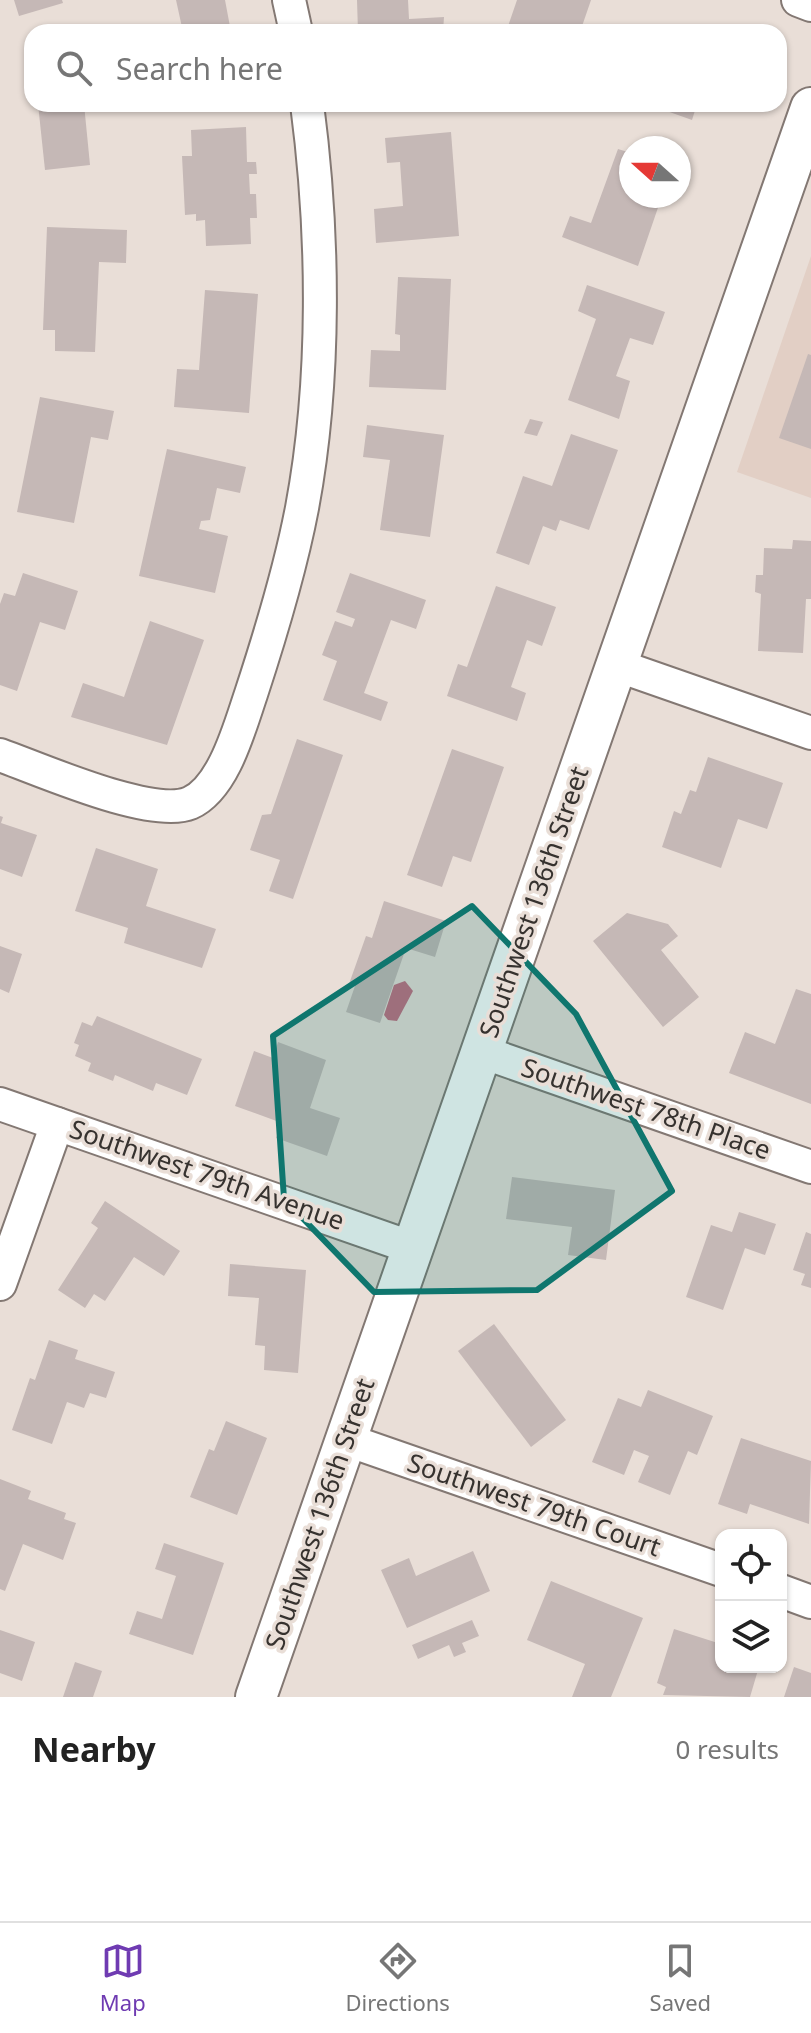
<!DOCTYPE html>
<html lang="en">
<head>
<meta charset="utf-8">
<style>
  :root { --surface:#fff; --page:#f2f2f2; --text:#222; --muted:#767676; --line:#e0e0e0; --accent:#6f3bb2 }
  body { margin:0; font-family:"Noto Sans",sans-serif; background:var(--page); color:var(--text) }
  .controls { position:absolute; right:24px; bottom:24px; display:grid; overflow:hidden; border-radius:16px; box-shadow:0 2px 6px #0004 }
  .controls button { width:72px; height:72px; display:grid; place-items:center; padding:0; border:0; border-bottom:2px solid var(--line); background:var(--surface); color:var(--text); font:40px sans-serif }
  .compass { position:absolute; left:619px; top:136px; width:72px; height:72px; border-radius:50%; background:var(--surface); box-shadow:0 2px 6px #0004; rotate:291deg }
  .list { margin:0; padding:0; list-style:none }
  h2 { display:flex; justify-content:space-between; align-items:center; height:104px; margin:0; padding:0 32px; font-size:34px }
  h2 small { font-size:26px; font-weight:400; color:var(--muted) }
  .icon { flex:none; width:44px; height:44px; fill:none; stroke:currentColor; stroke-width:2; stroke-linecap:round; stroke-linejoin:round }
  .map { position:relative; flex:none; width:811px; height:1697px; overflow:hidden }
  .search { position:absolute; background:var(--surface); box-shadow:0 2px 6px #0004; left:24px; right:24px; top:24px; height:88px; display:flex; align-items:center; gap:20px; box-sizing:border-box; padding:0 28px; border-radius:24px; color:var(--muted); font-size:30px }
  .sheet { height:224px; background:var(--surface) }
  nav { display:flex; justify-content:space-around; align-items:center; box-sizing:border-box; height:112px; border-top:2px solid var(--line); background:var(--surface); font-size:22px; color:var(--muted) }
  nav a { display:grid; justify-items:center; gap:4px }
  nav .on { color:var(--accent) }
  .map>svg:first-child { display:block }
  .built { fill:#e2cfc5 }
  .water { fill:#c26d80 }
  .building { fill:#c5b8b6 }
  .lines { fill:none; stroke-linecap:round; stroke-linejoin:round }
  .minor-casing { stroke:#837873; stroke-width:36 }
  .tertiary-casing { stroke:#837873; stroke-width:44 }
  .minor { stroke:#fff; stroke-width:32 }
  .tertiary { stroke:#fff; stroke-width:40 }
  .marked { fill:#0f766e; fill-opacity:0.2; stroke:#0f766e; stroke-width:6; stroke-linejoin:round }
  .labels { text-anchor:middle; stroke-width:7; stroke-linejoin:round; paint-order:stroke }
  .street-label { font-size:26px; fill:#36322f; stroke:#e9ded7 }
</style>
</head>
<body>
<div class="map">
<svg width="811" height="1697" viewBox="0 0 811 1697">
  <rect width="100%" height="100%" fill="#e9ded7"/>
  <!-- built -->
  <polygon class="built" points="811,256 811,498 737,472"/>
  <!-- water -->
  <polygon class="water" points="405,981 413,991 397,1021 388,1020 384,1015 394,985"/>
  <!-- building -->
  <g class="building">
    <polygon points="14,0 62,0 63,3 19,16"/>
    <polygon points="176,0 225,0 231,32 183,32"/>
    <polygon points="357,0 408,0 409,19 444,17 443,32 358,32"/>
    <polygon points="517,0 591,0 580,32 506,32"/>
    <polygon points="38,104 84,104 90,165 45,170"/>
    <polygon points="647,104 697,104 692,120"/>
    <polygon points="246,127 247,162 256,162 257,174 249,174 250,194 256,194 257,218 250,218 251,244 206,246 205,220 196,221 196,214 185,215 182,156 192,156 191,130"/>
    <polygon points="451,132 459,236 376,243 374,209 403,206 400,162 387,163 385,138"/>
    <polygon points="618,149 631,153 631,196 662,196 638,266 562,237 570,216 591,223"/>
    <polygon points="47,227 127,230 126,263 99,262 95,352 55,351 55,330 43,330"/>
    <polygon points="398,277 451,279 446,390 369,387 371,350 400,351 400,335 395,334"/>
    <polygon points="587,285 665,312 653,345 630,338 616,376 630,381 619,419 568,400 596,319 578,311"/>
    <polygon points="205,290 258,294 249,413 174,407 177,369 199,370"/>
    <polygon points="808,354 811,355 811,449 779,438"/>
    <polygon points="40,397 114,411 108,440 91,437 74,523 17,512"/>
    <polygon points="530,419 543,422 537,436 524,433"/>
    <polygon points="367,425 444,435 430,537 380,530 390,460 363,457"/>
    <polygon points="571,434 618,450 589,530 560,520 556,531 543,526 529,565 496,553 523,476 552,486"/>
    <polygon points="167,449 246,467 240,493 217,488 210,520 201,521 199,529 228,536 215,593 139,576"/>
    <polygon points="793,540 811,541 811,599 806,599 803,653 758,651 761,594 755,592 756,575 763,575 764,548 792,549"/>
    <polygon points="23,573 78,591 65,630 40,622 17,691 0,685 0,604 4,593 15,596"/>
    <polygon points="350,573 426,600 416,629 391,620 364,693 388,702 381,721 323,700 337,661 322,655 335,621 352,627 355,619 336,612"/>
    <polygon points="496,586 556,607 542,646 527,640 511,687 526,693 517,721 447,696 458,664 467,667"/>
    <polygon points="150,621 204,640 167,745 71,717 83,683 124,697"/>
    <polygon points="297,739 343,755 293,899 269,891 280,860 250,850 262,815 271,814"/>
    <polygon points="452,749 504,767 471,862 453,856 442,887 407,875"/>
    <polygon points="708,757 783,783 767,829 738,819 721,868 662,847 674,811 681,814 690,790 696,792"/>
    <polygon points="0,816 3,817 1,823 37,835 22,877 0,869"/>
    <polygon points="96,848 158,869 146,906 216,929 202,968 124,943 128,928 75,911"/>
    <polygon points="384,901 446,921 435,957 406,948 380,1023 346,1012 355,986 349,984 366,936 372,938"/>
    <polygon points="627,913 668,924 678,936 661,950 699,997 663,1027 593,941"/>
    <polygon points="0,946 22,954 9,993 0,989"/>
    <polygon points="796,989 811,994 811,1104 729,1073 745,1032 775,1044"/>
    <polygon points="97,1016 202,1059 187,1095 156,1083 153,1091 115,1075 113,1081 88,1071 91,1063 75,1056 79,1045 74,1043 82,1022 92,1026"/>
    <polygon points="278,1042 326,1060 310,1108 340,1118 327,1156 276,1138 282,1123 235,1106 254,1051 273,1058"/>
    <polygon points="512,1177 615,1190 606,1260 568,1255 572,1227 506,1219"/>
    <polygon points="105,1201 180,1251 164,1276 134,1257 105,1301 94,1294 85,1308 58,1290 98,1228 91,1223"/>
    <polygon points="739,1212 776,1224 765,1255 745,1248 723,1310 686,1297 711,1225 732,1232"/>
    <polygon points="806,1232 811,1234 811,1288 801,1285 805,1274 793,1270"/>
    <polygon points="230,1264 306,1270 298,1373 264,1370 265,1346 255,1345 259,1298 228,1296"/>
    <polygon points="494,1324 566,1420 531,1447 458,1351"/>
    <polygon points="49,1340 78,1350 75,1359 115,1372 106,1398 90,1393 84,1408 67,1402 52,1444 12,1430 30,1378 35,1380"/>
    <polygon points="648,1390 713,1416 697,1455 688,1451 670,1495 638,1482 649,1456 634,1450 624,1475 592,1462 618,1398 641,1407"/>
    <polygon points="226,1421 267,1438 237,1515 190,1497 209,1449 214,1451"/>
    <polygon points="741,1438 811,1461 809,1524 750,1504 747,1514 718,1504"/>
    <polygon points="0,1479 31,1491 28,1499 66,1513 64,1519 76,1523 63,1560 23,1544 5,1591 0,1589"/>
    <polygon points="164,1543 224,1563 193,1655 129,1634 137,1611 162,1619 176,1576 155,1569"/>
    <polygon points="473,1551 490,1591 407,1628 381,1570 409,1558 416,1576"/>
    <polygon points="551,1581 643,1618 611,1697 572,1697 585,1664 527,1640"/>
    <polygon points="472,1620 479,1636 462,1643 466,1652 454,1657 449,1645 418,1659 412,1645"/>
    <polygon points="674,1629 721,1644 721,1667 758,1670 750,1697 663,1695 666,1687 657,1683"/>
    <polygon points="0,1630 35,1642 22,1681 0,1673"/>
    <polygon points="75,1662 102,1671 93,1697 63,1697"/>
    <polygon points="794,1667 811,1673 811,1697 784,1697"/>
  </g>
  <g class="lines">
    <defs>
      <g id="minor">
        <polyline points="289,0 296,32"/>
        <polyline points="798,0 811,5"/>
        <polyline points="616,665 811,733"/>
        <path d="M 0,755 C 42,770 152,819 190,803 C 224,788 240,726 251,694 C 271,633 290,571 302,508 C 326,380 324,233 307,104"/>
        <polyline points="482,1052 811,1167"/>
        <polyline points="0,1104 413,1248"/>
        <polyline points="0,1284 57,1124"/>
        <polyline points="347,1440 721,1570"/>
        <polyline points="781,1591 811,1602"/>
      </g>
      <polyline id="tertiary" points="256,1697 811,108"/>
    </defs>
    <!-- minor casing -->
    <use href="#minor" class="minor-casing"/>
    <!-- tertiary casing -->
    <use href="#tertiary" class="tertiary-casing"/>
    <!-- minor -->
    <use href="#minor" class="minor"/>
    <!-- tertiary -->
    <use href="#tertiary" class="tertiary"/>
  </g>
  <!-- marked area -->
  <path class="marked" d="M 472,906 L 576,1014 L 672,1191 L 537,1290 L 374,1292 L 284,1199 L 273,1036 Z"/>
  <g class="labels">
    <!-- street labels -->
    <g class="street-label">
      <text transform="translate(534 902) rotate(-71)" y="9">Southwest 136th Street</text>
      <text transform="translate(646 1109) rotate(19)" y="9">Southwest 78th Place</text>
      <text transform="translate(207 1175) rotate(19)" y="9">Southwest 79th Avenue</text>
      <text transform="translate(534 1505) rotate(19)" y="9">Southwest 79th Court</text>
      <text transform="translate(320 1514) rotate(-71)" y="9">Southwest 136th Street</text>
    </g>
  </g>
</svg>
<div class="controls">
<button><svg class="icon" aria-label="locate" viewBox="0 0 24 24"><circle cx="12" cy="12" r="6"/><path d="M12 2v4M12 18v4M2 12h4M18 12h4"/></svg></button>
<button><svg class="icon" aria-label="layers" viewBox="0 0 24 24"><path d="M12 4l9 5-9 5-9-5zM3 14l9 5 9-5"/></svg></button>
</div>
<svg class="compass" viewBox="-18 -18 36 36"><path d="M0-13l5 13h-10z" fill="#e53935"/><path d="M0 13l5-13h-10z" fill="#767676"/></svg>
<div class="search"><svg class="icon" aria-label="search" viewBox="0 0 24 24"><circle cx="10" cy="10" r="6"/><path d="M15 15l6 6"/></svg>Search here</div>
</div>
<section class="sheet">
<h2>Nearby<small>0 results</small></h2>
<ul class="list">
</ul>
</section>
<nav>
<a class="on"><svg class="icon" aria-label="map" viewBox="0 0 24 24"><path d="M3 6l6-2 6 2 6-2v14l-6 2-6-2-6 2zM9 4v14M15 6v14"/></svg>Map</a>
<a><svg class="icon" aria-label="directions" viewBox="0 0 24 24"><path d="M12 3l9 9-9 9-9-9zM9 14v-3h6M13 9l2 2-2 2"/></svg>Directions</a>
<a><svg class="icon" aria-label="saved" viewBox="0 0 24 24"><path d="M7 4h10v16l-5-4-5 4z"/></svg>Saved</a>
</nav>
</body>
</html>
